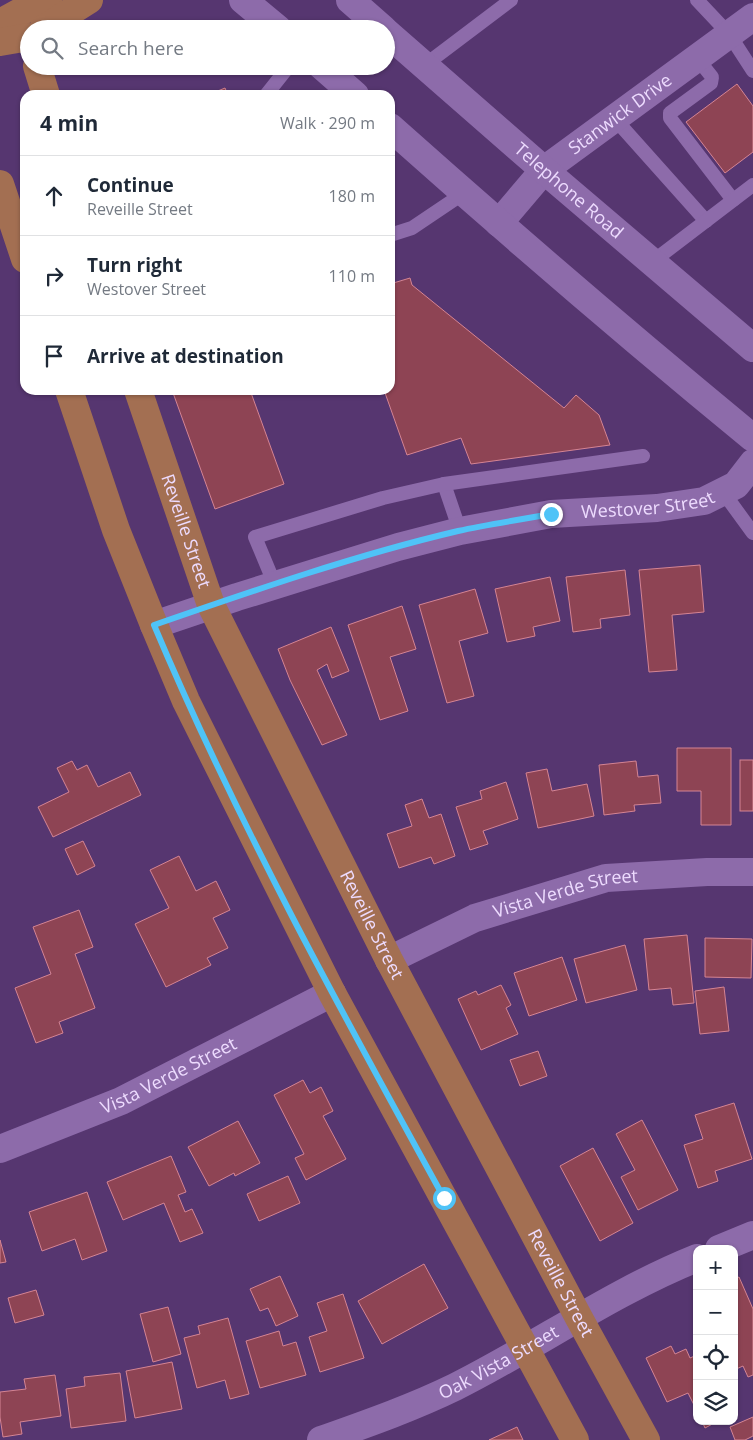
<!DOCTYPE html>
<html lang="en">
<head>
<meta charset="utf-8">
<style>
  :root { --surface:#fff; --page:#f6f6f7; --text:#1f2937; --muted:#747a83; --line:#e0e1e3 }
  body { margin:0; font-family:"Open Sans",sans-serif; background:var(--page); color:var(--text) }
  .controls { position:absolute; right:15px; bottom:15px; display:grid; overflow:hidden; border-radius:10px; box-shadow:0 1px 4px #0004 }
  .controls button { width:45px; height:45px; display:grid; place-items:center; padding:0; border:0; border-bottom:1px solid var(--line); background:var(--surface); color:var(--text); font:25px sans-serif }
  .stop { position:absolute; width:15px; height:15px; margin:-11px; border:4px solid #4fc3f7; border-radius:50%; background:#fff }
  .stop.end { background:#4fc3f7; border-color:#fff; box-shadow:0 1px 5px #0008 }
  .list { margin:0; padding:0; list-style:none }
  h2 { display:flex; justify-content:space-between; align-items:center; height:65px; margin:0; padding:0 20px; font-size:21px }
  h2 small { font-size:16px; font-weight:400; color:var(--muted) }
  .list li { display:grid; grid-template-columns:32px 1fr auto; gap:15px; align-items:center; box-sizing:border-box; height:80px; padding:0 20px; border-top:1px solid var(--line) }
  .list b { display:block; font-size:19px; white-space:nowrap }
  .list p { margin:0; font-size:16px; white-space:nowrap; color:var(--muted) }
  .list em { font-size:16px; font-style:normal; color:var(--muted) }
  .icon { flex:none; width:28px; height:28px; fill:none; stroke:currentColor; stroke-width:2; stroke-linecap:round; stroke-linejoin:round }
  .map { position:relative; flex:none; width:753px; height:1440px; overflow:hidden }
  .search { position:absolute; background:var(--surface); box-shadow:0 1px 4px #0004; left:20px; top:20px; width:375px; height:55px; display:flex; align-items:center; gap:12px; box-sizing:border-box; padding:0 18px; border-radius:28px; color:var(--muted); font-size:19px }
  .panel { position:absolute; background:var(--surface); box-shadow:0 1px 4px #0004; left:20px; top:90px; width:375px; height:305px; border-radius:15px }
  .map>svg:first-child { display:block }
  .building { fill:#8e4454; stroke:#d58493 }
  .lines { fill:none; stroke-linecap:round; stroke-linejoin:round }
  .service { stroke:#8d6baa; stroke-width:14 }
  .minor { stroke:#8d6baa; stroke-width:28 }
  .secondary { stroke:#8d6baa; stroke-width:28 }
  .primary { stroke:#a36f52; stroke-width:28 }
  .route { stroke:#4fc3f7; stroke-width:6 }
  .labels { text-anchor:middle; stroke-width:4; stroke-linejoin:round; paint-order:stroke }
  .street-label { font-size:18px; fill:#eddbfe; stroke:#563670 }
</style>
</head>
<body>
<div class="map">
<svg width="753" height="1440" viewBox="0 0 753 1440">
  <rect width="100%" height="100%" fill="#563670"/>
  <!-- building -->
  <g class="building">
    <polygon points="737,84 753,106 753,152 725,173 686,122"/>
    <polygon points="225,88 228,95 208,95"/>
    <polygon points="410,278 412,285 564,408 576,395 599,415 610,445 471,464 461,438 407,455 384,390 390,390 390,284"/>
    <polygon points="172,390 250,390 284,484 215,509"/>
    <polygon points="700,565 704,612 672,615 677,670 649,672 639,570"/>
    <polygon points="625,570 630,615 600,619 601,628 573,632 566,577"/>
    <polygon points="550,577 560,621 533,627 535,636 507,642 495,589"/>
    <polygon points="475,589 488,633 459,641 474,696 447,703 419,605"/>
    <polygon points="402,606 416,649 390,657 408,711 380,720 348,625"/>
    <polygon points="331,627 349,671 332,678 327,664 317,670 347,735 322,745 290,680 278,649"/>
    <polygon points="677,748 731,748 731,825 701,825 701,791 677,791"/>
    <rect x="740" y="760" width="13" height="51"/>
    <polygon points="72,761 77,770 87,765 98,787 130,772 141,795 53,837 38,807 69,792 57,768"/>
    <polygon points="636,761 638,777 658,775 661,803 634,805 635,811 604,815 599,765"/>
    <polygon points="547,769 552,791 587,784 594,816 538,828 526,773"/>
    <polygon points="506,782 518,819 483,831 488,844 470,850 456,807 482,799 480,791"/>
    <polygon points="422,799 429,818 441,814 455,856 434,864 431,857 399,868 387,834 412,826 405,805"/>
    <polygon points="83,841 95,866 77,875 65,849"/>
    <polygon points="179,856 196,891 216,881 230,910 213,918 228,948 207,958 211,965 166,987 135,924 169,908 150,870"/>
    <polygon points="79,910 93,947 75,954 95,1008 59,1022 63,1033 36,1043 15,988 51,974 33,927"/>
    <polygon points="687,935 694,1003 673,1005 671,988 649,990 644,939"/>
    <polygon points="705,938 752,939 751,978 705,977"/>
    <polygon points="625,945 637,990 586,1003 574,959"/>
    <polygon points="562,957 577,1000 529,1016 514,973"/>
    <polygon points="501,985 511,1005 506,1008 518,1034 481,1050 458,999 476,991 478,995"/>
    <polygon points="724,987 729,1031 700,1034 695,991"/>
    <polygon points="538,1051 547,1076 520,1086 510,1060"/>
    <polygon points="303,1080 310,1093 321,1087 333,1111 323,1116 346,1159 306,1180 295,1158 304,1154 274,1095"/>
    <polygon points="734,1103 752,1159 715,1171 718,1181 698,1188 684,1145 703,1139 695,1115"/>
    <polygon points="642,1120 678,1190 638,1210 621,1177 635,1170 616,1134"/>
    <polygon points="238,1121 260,1163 235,1176 234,1173 209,1186 188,1147"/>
    <polygon points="593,1148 633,1223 600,1241 560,1166"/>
    <polygon points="171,1156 186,1192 178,1195 185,1212 192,1209 203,1233 180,1242 164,1203 123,1220 107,1182"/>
    <polygon points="288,1176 300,1203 259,1221 247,1194"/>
    <polygon points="87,1192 107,1251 82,1260 75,1239 42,1251 29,1212"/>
    <polygon points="0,1240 6,1262 0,1263"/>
    <polygon points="424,1264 448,1308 382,1344 358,1301"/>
    <polygon points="280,1276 298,1316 276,1326 268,1308 260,1311 250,1289"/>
    <polygon points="739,1277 753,1309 753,1375 748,1377 743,1366 734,1370 734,1279"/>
    <polygon points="36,1290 44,1315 15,1323 8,1298"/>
    <polygon points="343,1294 364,1358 320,1372 309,1337 327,1331 317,1303"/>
    <polygon points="168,1307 181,1354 153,1362 140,1314"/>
    <polygon points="228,1318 249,1394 230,1399 225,1380 197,1388 184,1338 200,1334 198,1326"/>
    <polygon points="279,1331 283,1346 296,1342 306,1375 260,1388 246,1341"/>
    <polygon points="671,1346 675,1354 686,1349 690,1358 697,1355 697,1411 688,1393 667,1402 646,1358"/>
    <polygon points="172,1362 182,1409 135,1418 126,1371"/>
    <polygon points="120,1373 126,1421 71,1428 66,1389 85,1386 84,1377"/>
    <polygon points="55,1375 61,1416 20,1422 22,1434 3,1437 0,1417 0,1392 26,1389 24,1379"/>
    <polygon points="753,1417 753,1436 745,1440 735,1440 730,1427"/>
    <polygon points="702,1421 718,1421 705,1428"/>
    <polygon points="517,1427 523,1440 489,1440"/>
  </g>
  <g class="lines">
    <!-- service -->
    <g class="service">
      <polyline points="697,0 729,34 753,71"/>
      <polyline points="697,58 712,77 711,83 670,113 670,118 733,200"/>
      <polyline points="425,65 511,0"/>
      <polyline points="266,95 289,66"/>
      <polyline points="614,118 706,221"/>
      <polyline points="390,235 412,228 464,193"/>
      <polyline points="652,262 753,185"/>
      <polyline points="444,484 460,531"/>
      <polyline points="723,492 753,533"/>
      <polyline points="275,585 255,537 383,498 444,484 643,456"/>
    </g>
    <!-- minor -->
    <g class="minor">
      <path id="s1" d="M 499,223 L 544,170 L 753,17"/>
      <path id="s2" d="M 154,625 L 237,597 L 398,547 L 460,531 L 551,514 L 657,508 L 704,501 L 736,485 L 753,463"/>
      <path id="s3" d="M 389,960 L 475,918 L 606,878 L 707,872 L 753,872"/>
      <path id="s4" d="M 0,1149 L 121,1101 L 332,993"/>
      <polyline points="719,1249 753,1235"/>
      <path id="s5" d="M 321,1440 C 366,1424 412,1408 455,1387 C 537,1346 612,1292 697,1258"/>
    </g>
    <!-- secondary -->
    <g class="secondary">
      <polyline points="243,0 278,29"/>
      <polyline points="350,0 383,29"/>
      <path id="s6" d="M 386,32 L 544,170 L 753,348"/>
      <polyline points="322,66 355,95"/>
      <path d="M 390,127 C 509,233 630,337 753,438"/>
    </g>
    <!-- primary -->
    <g class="primary">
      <polyline points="0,23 20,12 48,0"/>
      <polyline points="43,29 89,0"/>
      <polyline points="0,42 29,37"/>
      <polyline points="37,66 46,95"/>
      <polyline points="0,184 25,259"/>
      <polyline points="69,390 116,530 154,625 186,701 332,993 575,1440"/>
      <path id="s7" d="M 138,390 L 211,605 L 389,960 L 579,1318 L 646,1440"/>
    </g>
  </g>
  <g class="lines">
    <!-- route -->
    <path class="route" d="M 444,1198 C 341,1011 237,822 154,625 C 252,591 356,555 458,531 C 489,524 520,520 551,514"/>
  </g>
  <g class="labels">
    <!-- street labels -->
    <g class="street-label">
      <text dy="6" stroke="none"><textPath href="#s1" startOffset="164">Stanwick Drive</textPath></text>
      <text dy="6" stroke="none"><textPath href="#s6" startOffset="242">Telephone Road</textPath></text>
      <text dy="6" stroke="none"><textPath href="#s2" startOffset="510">Westover Street</textPath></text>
      <text dy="6" stroke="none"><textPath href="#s7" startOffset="149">Reveille Street</textPath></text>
      <text dy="6" stroke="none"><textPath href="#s3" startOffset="190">Vista Verde Street</textPath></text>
      <text dy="6" stroke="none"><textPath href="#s7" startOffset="585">Reveille Street</textPath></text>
      <text dy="6" stroke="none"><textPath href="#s4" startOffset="184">Vista Verde Street</textPath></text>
      <text dy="6" stroke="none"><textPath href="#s7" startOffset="990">Reveille Street</textPath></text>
      <text dy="6" stroke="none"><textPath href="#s5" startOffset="194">Oak Vista Street</textPath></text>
    </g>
  </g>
</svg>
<div class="controls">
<button>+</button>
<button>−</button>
<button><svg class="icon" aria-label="locate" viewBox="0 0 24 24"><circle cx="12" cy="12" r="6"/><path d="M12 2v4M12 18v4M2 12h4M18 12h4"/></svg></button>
<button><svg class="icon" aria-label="layers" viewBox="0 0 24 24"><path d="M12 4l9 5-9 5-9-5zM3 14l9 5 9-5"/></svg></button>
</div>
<div class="stop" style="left:444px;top:1198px"></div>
<div class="stop end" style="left:551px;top:514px"></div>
<div class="search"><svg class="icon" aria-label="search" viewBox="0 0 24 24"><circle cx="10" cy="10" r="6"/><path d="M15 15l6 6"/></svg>Search here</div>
<section class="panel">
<h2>4 min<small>Walk · 290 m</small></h2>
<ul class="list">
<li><svg class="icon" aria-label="ahead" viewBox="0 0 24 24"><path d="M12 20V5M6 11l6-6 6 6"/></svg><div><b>Continue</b><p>Reveille Street</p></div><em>180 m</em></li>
<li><svg class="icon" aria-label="right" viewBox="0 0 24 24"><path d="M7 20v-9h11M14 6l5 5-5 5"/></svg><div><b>Turn right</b><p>Westover Street</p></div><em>110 m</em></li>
<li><svg class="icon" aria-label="arrive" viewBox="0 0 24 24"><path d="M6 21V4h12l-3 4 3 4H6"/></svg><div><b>Arrive at destination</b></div></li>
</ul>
</section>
</div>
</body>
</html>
